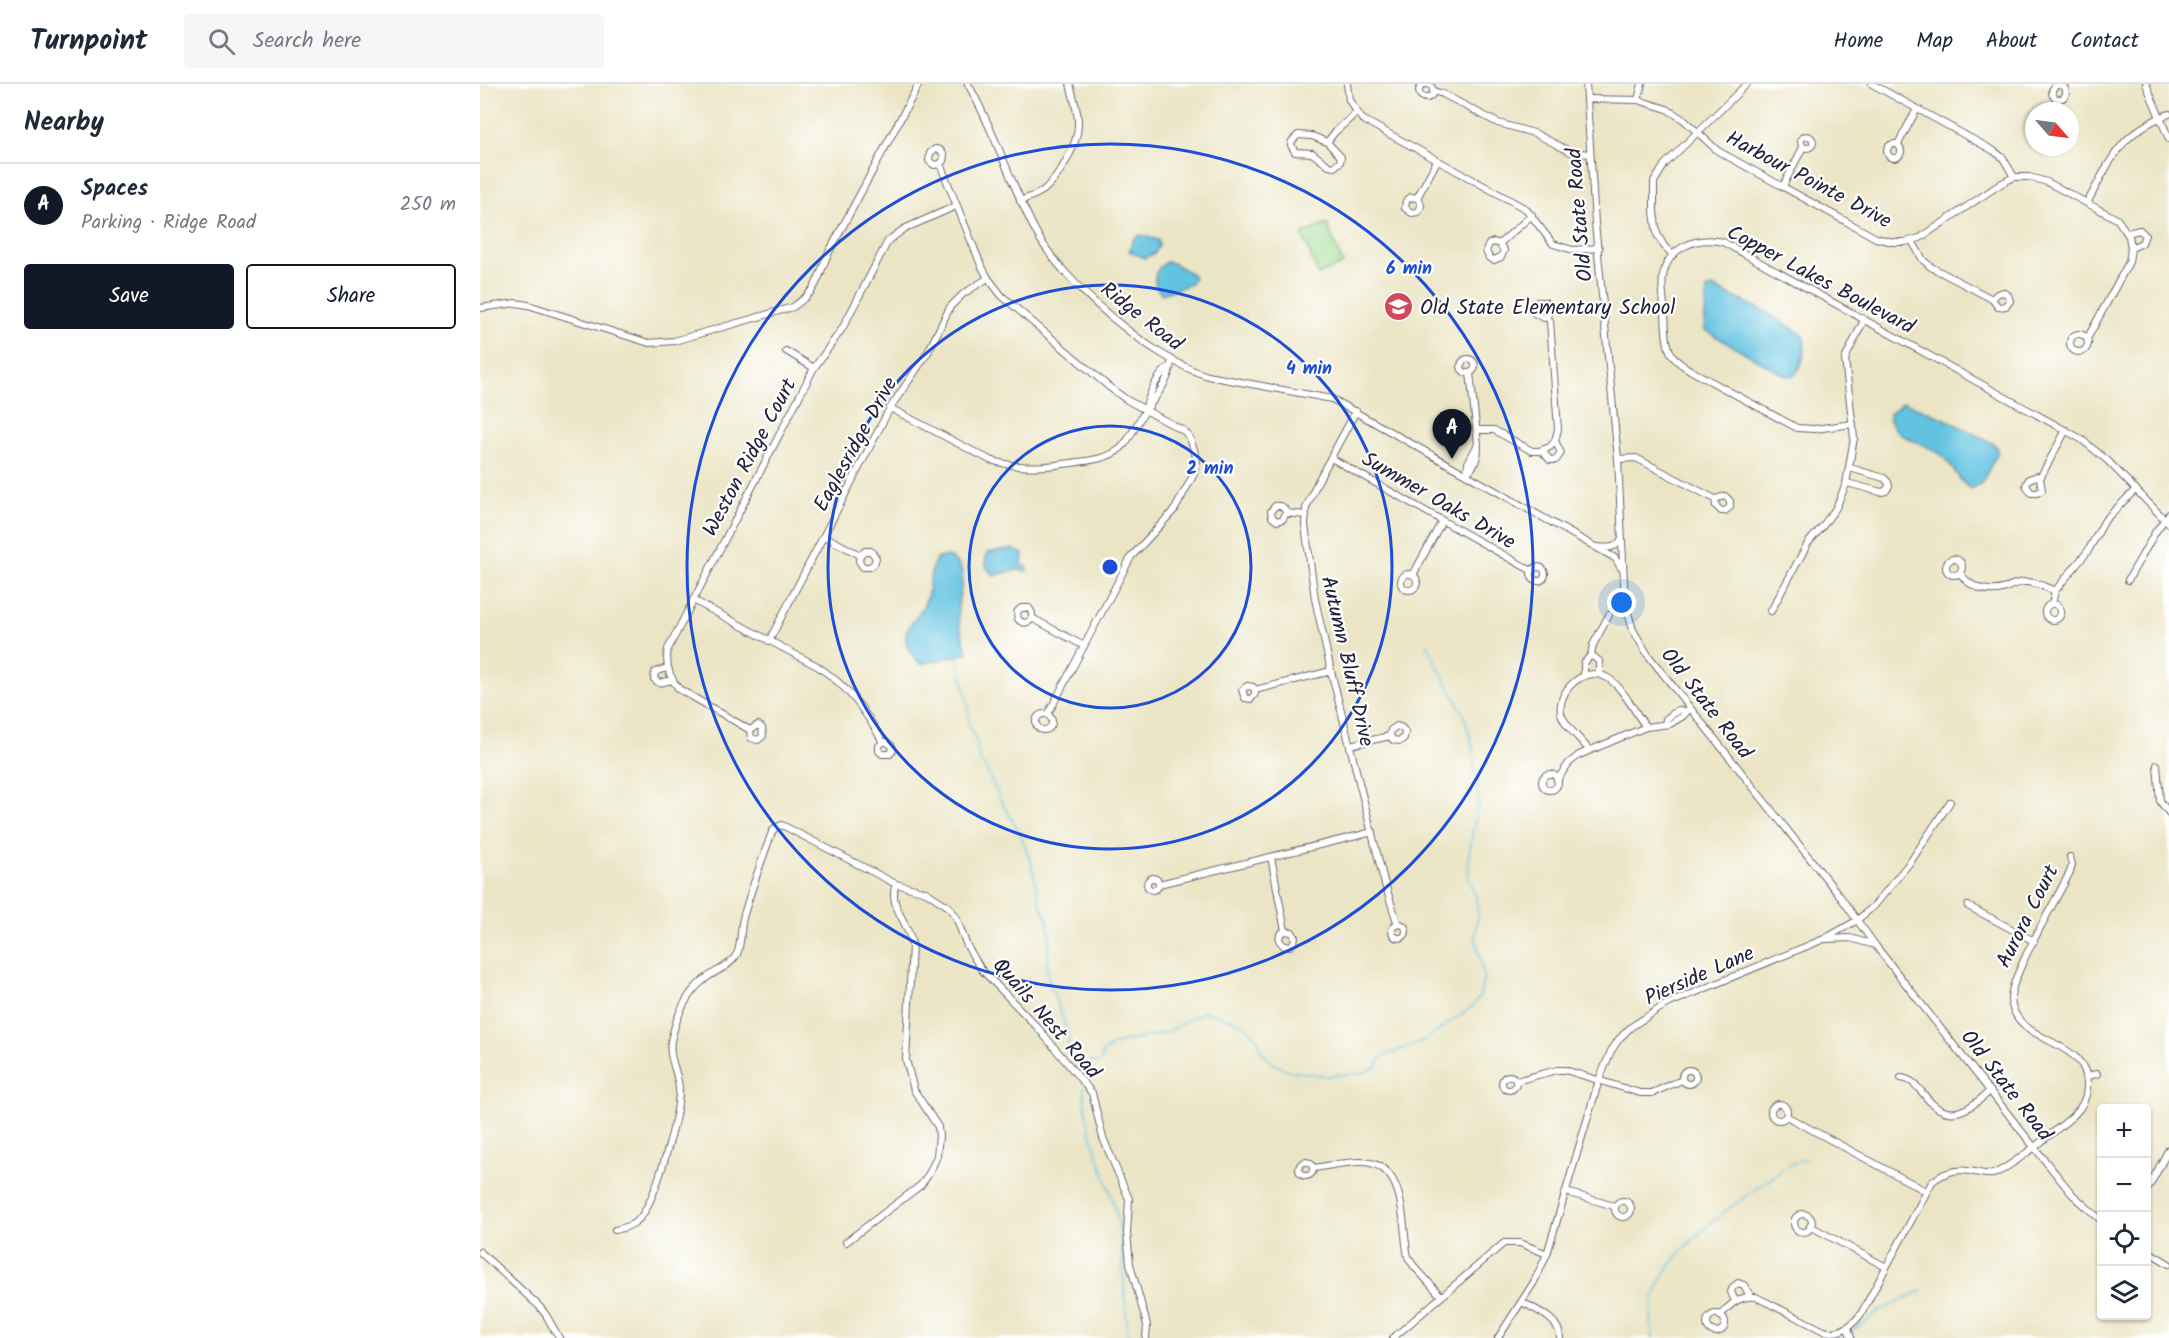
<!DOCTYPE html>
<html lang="en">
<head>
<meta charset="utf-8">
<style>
  :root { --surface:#fff; --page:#f6f6f7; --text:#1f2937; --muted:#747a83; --line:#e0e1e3; --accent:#111827 }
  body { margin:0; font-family:Kalam,sans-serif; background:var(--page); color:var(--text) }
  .controls { position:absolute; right:18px; bottom:18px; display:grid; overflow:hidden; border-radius:6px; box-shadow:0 2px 4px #0004 }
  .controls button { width:54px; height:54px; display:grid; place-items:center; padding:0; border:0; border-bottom:2px solid var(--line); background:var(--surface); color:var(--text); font:30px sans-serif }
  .compass { position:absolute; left:1545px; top:18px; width:54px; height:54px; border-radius:50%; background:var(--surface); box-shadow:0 2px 4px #0004; rotate:118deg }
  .you { position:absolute; left:1142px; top:519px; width:21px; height:21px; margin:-15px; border:4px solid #fff; border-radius:50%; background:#1a73e8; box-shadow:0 0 0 9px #1a73e833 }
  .badge { display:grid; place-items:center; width:39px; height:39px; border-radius:50%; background:var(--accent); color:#fff; font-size:20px; font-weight:700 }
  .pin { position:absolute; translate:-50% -50px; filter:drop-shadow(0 2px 3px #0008) }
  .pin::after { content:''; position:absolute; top:32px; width:21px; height:18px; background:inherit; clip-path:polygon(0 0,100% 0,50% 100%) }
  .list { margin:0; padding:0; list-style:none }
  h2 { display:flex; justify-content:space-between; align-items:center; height:78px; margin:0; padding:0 24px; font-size:26px }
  h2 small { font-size:20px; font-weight:400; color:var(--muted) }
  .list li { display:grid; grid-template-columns:39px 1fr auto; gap:18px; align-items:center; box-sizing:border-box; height:84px; padding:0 24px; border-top:2px solid var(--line) }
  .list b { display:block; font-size:22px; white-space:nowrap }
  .list p { margin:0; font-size:20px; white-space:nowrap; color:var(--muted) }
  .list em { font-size:20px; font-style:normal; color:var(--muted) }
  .actions { display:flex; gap:12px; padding:18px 24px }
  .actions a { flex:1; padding:14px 0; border:2px solid var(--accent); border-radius:6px; text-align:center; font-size:21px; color:var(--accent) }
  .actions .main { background:var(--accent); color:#fff }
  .icon { flex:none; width:33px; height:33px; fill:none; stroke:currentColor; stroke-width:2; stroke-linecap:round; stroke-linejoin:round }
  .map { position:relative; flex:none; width:1689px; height:1254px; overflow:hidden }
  header { display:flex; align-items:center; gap:36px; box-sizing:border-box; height:84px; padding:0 30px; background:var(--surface); border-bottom:2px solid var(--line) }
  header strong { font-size:28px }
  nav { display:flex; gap:33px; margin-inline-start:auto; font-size:21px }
  .search { width:420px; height:54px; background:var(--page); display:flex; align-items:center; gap:15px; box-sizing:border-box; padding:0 21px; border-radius:6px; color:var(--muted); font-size:22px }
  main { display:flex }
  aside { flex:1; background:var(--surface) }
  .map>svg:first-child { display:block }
  .green { fill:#9ad98e; stroke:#5e7e64; stroke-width:1.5 }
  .water { fill:#62c3e1; stroke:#42728e; stroke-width:1.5 }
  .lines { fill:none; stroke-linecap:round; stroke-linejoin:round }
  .stream { stroke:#62c3e1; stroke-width:1.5 }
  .minor-casing { stroke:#68666b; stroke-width:8 }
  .minor { stroke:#fff; stroke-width:6 }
  .ring { fill:none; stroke:#1d4ed8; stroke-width:3 }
  .labels { text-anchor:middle; stroke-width:4.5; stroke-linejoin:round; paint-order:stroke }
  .street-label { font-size:21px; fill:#22223b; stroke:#fff }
  .poi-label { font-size:21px; fill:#22223b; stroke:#fff; text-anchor:start }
  .centre { fill:#1d4ed8; stroke:#fff; stroke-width:3 }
  .ring-label { font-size:18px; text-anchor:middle; font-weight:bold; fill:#1d4ed8; stroke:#fff; stroke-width:4.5; stroke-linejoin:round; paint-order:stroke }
</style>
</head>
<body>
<header>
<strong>Turnpoint</strong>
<div class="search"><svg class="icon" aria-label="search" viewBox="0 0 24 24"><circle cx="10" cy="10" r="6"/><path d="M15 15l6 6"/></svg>Search here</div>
<nav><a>Home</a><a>Map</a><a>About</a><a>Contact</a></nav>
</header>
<main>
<aside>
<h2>Nearby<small></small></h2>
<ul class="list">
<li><span class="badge">A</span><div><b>Spaces</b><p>Parking · Ridge Road</p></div><em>250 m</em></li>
</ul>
<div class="actions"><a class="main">Save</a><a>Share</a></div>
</aside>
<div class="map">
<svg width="1689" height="1254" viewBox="0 0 1689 1254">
  <rect width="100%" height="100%" fill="#fff"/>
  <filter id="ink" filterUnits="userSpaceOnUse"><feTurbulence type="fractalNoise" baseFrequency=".0167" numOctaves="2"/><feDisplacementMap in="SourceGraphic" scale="12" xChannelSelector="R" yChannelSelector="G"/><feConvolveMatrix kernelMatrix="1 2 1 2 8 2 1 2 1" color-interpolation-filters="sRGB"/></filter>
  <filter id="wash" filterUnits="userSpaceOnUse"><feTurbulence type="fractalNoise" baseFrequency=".008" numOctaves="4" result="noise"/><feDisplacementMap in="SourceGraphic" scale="24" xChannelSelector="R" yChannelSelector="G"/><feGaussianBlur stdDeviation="1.35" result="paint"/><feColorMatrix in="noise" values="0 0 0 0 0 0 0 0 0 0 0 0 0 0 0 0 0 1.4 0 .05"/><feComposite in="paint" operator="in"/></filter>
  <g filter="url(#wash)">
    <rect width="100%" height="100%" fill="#ebe5c5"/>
    <!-- green -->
    <polygon class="green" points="847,140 863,180 838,191 822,150"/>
    <!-- water -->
    <g class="water">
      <polygon points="660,151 678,156 679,162 675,169 665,174 649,167 654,155"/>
      <path d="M 686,178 L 693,179 L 712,190 L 714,194 L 711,200 L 682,210 C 670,199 674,186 686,178 Z"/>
      <path d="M 1232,203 L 1284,227 L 1323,251 C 1327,263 1323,281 1315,291 L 1306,292 L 1226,247 L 1224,244 L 1227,206 Z"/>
      <path d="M 1424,318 L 1465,335 L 1514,360 L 1517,364 L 1517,370 L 1501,400 L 1491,405 C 1477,397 1473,380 1460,370 C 1445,358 1409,354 1409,330 Z"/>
      <path d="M 532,465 L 543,470 L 542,481 L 547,483 L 547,487 L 537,486 L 515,491 C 505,485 504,479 507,469 Z"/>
      <path d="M 465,472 C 495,482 477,506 478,528 C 478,542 484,556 488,569 L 441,580 C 436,576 433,572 429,566 C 417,544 440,536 446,516 C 451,501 448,490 456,475 Z"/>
    </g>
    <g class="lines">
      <!-- stream -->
      <g class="stream">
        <polyline points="477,570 488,619 489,640 497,660 500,679 504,681 521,717 540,749 551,778 560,819 567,834 570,853 567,879 568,894 585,941 590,967 598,987"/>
        <polyline points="603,993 611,977 616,979 622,976 622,969 633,961 647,957 688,948 724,927 765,940 777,954 783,970 794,980 810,987 848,992 883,989 896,983 902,973 945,956 993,922 1000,912 1004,892 995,852 998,829 996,813 989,795 988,775 998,718 998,693 994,687 993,664 984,631 957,581 947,559"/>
        <path d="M 604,1002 C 604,1053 631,1096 640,1145 L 648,1254"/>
        <polyline points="1373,1246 1386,1238 1395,1229 1441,1207"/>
        <path d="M 1173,1254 C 1170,1240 1171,1222 1176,1208 C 1191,1164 1256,1118 1293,1093 C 1303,1086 1313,1077 1325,1075"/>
        <polyline points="1356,1254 1368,1247"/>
      </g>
    </g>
  </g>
  <g filter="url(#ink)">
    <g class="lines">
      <defs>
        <g id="minor">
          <circle cx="946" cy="7" r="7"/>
          <path d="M 488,0 C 515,47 530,99 555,146 C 581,198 672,275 728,292 L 852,315 L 1135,474 L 1141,484"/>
          <polyline points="867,0 869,16 882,35 1046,125 1073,160 1093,166 1119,164"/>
          <polyline points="1106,0 1115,139 1138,375 1145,519 1153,546 1168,571 1359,811 1395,861 1554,1063 1592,1110 1622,1137"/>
          <polyline points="1392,0 1514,67 1523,74 1534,93"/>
          <polyline points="1666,0 1689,55"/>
          <circle cx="1579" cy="8" r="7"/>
          <polyline points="953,7 963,10 1018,39 1054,49 1091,68 1110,70"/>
          <polyline points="1107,15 1158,16 1187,25 1204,36 1238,67 1396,154 1413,158 1425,158 1440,154 1522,99 1534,93 1549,93 1567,98 1637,135 1649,152 1651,164 1649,178 1607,255"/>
          <polyline points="1158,16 1162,0"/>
          <circle cx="1327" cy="58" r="6"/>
          <polyline points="847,58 861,73 860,78 854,83 849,82 832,69 815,68 811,61 812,57 818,51 832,52 847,58 855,48 876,29"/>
          <circle cx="1414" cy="67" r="7"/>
          <polyline points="1418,60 1437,25"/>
          <polyline points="460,80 463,77 464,71 460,66 455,65 450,69 449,77 454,81 460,80 501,181 508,194 522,212 629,303 647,316 704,347 710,354 715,369 717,377 714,390 695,425 651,473 568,630"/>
          <polyline points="1303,102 1323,63"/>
          <path d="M 937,114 C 942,118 942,123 938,128 L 932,129 L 925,124 L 926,117 L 931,113 L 937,114 L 957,77"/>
          <path d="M 540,117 C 549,113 559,111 566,104 C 580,91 597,62 598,42 C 599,28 593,13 590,0"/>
          <path d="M 1607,119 C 1631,76 1639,49 1689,30"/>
          <polyline points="1647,149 1660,146 1665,151 1662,159 1651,164"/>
          <polyline points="1432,157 1443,176 1451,183 1512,215 1518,223 1526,222 1530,217 1528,211 1523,208 1517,210 1512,215"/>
          <polyline points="1019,160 1024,166 1021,173 1014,176 1009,174 1006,167 1009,160 1014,158 1019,160 1052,131"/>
          <polyline points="1193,171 1184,162 1177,150 1174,128 1174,98 1185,80 1267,0"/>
          <path d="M 0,224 L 36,219 L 48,221 L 169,259 L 194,257 L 313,223 C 340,204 336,197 348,170 L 439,0"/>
          <circle cx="1599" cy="259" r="9"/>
          <polyline points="306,267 334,284"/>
          <circle cx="988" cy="282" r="7"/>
          <path d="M 410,324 L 510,376 C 536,384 557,384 583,380 C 602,377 626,377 641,364 C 651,354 656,340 664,329 C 672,317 681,308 687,294 C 690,289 689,283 692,277"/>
          <path d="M 665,326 C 669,311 676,293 688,284"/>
          <polyline points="876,327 837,399 826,424 825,441 835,515 851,587 904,797 918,841"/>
          <path d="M 1373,340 L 1334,345 L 1317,344 L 1210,286 C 1202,281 1194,276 1190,267 C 1185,257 1186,241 1185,230 C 1184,218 1181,204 1183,193 C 1187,163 1217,152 1243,158 L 1601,355 L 1628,377 L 1689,440"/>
          <polyline points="997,346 1014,346 1052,367 1059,367 1070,363 1075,357 1078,345 1070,237 1067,233 1069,226 1065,218 1057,218 1053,222 1054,229 1064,234 1067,233"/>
          <polyline points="1062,367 1070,376 1076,376 1081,369 1075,357"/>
          <polyline points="851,374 1052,487"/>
          <polyline points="1138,375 1156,374 1235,415 1236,422 1241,427 1245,427 1250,423 1250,417 1245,412 1235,415"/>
          <polyline points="987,389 988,379 998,360 990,289"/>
          <path d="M 987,389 C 995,382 998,375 998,364"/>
          <polyline points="1560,394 1557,392 1549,395 1546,401 1551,409 1557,409 1562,406 1560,394 1586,346"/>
          <polyline points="1367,399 1401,408 1406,407 1409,402 1408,398 1404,394 1370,384"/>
          <path d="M 806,429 L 803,435 L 797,437 L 792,433 L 791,427 L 795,422 C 801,421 805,423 806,429 L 826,431"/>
          <polyline points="344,452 380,471 379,477 383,483 390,483 394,480 396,474 391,467 385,467 380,471"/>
          <path d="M 1117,463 C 1126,464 1135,465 1140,457"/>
          <circle cx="1474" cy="483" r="8"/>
          <circle cx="1058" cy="490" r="7"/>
          <path d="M 1480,489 C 1490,504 1508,510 1526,504 C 1531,501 1537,499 1544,498 C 1555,497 1565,503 1575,507"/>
          <circle cx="929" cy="498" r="8"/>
          <polyline points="933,491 962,437"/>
          <polyline points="1648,496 1676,447 1689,430"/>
          <path d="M 213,516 L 337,582 C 369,603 384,625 403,658 L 399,662 L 399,667 L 402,670 L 410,670 L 413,666 L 412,662 L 407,658 L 403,658"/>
          <circle cx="1573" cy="528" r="8"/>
          <polyline points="1572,520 1575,507 1608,467 1625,436 1656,405"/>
          <polyline points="1291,527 1328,459 1342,443 1356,424 1366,400 1374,354 1365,275 1384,236"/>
          <path d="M 552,534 C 548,540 542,540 538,535 L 537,528 L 541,524 L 549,524 L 552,529 L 552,534 L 604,562"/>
          <polyline points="289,557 410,324 447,270 470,223 483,210 508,194"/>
          <polyline points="1111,571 1113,561 1129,531"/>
          <polyline points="187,584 175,588 174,595 179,599 192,596"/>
          <polyline points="1104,591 1104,579 1111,571 1119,577 1119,590"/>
          <polyline points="775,606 775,610 771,615 765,614 762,606 767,602 773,603 775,606 851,587"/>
          <circle cx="564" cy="638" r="8"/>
          <polyline points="1185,640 1186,635 1198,626 1204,627"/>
          <path d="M 270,646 L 278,641 L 282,644 L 283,652 L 278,656 L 271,654 L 270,646 L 199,605 C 189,593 185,580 188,565 L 334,284 L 362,245 L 408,157 L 424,145 L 476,122"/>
          <polyline points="870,661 910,652 913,656 920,657 924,654 925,648 922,644 917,642 911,646 910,652"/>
          <path d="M 1109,666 C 1101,655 1084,642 1081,629 C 1077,607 1104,581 1126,593 C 1142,601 1155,629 1166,643"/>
          <polyline points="1677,681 1680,717 1689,729"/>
          <circle cx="1070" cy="698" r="8"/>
          <polyline points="1077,696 1089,679 1099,671 1166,643 1190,640 1203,632 1210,624"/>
          <polyline points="791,773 805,847 800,850 799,856 804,862 810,862 814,858 815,853 812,848 805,847"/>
          <circle cx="673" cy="800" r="6"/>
          <polyline points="679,800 893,748"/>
          <polyline points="1488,822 1554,857"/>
          <circle cx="919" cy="847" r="7"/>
          <polyline points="1347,855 1370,854 1395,861"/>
          <circle cx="1209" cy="993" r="7"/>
          <circle cx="1029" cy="999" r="7"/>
          <polyline points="1606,992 1617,990"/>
          <path d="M 1421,994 C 1433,995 1438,1004 1446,1013 C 1468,1041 1489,1026 1510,1007"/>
          <polyline points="1036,997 1077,986 1085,986 1160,1009 1172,1009 1202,996"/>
          <circle cx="1299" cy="1028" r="8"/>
          <polyline points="1306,1032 1446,1107"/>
          <circle cx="826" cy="1085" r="7"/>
          <path d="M 833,1084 C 848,1082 865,1078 880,1078 C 928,1077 921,1141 928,1173 L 933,1181 L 961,1212"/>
          <polyline points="1086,1108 1134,1122"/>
          <polyline points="1666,1108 1689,1065"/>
          <circle cx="1143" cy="1125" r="8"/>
          <circle cx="1323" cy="1139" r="9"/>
          <polyline points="1330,1142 1406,1183"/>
          <path d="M 135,1146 C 144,1144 152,1142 159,1135 C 176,1117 199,1031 199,1006 C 199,989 188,975 191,957 C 196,934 206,909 225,895 C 236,886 250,883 257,870 C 262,858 260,846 263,834 C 271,805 282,776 292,748 L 295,744 L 302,741 L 416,800 L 446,808 L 469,823 L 476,833 L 487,862 L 501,885 L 558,944 L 612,1009 L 623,1054 L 649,1115 L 647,1149 L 650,1180 L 667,1241 L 666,1254"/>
          <path d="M 366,1158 L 441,1101 L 450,1088 L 457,1072 L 459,1052 L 458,1043 L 434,1006 L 426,976 L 432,861 C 430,840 407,821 416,800"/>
          <polyline points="1666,1166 1689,1180"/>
          <polyline points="0,1168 59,1222 66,1231 79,1254"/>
          <polyline points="1255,1217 1251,1208 1253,1203 1258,1199 1264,1201 1270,1212"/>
          <path d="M 1042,1218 C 1056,1226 1080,1235 1080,1254"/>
          <circle cx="1236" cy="1239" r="9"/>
          <path d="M 1240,1232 C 1250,1220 1260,1211 1276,1213 L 1344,1247 C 1360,1251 1372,1242 1381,1230 L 1452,1098 C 1465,1087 1478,1084 1495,1088 C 1500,1089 1507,1091 1513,1090 C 1529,1085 1579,1044 1594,1031 C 1602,1023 1607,1014 1607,1003 C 1610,953 1536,962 1531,916 C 1529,894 1578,813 1590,788 L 1592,781 L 1590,773"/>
          <polyline points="1368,1243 1371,1254"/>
          <polyline points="913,1254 1024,1159 1040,1159 1067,1170"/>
          <polyline points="1018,1254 1054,1198 1067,1170 1119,996 1131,967 1139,955 1151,943 1185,921 1344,855 1376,837 1394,822 1431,777 1470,718"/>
        </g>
      </defs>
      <!-- minor casing -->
      <use href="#minor" class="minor-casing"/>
      <!-- minor -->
      <use href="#minor" class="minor"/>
    </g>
  </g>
  <!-- distance rings -->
  <g class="ring">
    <circle cx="630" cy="483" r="141"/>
    <circle cx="630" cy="483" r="282"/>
    <circle cx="630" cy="483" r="423"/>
  </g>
  <!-- icons -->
  <defs>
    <symbol id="school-disc" viewBox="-11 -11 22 22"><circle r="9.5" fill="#d1495b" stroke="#fff"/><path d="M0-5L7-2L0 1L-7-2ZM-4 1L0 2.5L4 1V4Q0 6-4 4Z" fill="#fff"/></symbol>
  </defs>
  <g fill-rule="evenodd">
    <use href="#school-disc" x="902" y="206" width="33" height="33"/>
  </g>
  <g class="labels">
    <!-- street labels -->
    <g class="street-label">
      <text transform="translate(1329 95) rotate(28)" y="7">Harbour Pointe Drive</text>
      <text transform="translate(1099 131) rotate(-95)" y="7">Old State Road</text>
      <text transform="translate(1341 195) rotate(28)" y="7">Copper Lakes Boulevard</text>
      <text transform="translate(662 232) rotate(38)" y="7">Ridge Road</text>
      <text transform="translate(375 360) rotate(-61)" y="7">Eaglesridge Drive</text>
      <text transform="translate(269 373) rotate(-62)" y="7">Weston Ridge Court</text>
      <text transform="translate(959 416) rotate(30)" y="7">Summer Oaks Drive</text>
      <text transform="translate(868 577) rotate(77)" y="7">Autumn Bluff Drive</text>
      <text transform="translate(1227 619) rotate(52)" y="7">Old State Road</text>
      <text transform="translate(1547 832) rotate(-63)" y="7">Aurora Court</text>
      <text transform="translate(1219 891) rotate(-24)" y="7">Pierside Lane</text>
      <text transform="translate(567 934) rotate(49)" y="7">Quails Nest Road</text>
      <text transform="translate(1527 1001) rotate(52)" y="7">Old State Road</text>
    </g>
    <!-- poi labels -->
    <g class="poi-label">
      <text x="940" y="230">Old State Elementary School</text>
    </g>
  </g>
  <circle cx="630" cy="483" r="9" class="centre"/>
  <g class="ring-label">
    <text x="929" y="190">6 min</text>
    <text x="829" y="290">4 min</text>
    <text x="730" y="390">2 min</text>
  </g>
</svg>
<div class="controls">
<button>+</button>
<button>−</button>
<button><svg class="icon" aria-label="locate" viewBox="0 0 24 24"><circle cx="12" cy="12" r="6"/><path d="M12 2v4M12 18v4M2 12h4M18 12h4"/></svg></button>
<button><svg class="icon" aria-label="layers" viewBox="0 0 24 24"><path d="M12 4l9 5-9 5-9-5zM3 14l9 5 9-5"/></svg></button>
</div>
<svg class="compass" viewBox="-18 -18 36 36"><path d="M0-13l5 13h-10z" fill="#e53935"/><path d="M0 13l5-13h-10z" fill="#747a83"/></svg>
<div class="you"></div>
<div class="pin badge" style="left:972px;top:375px">A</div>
</div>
</main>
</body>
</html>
